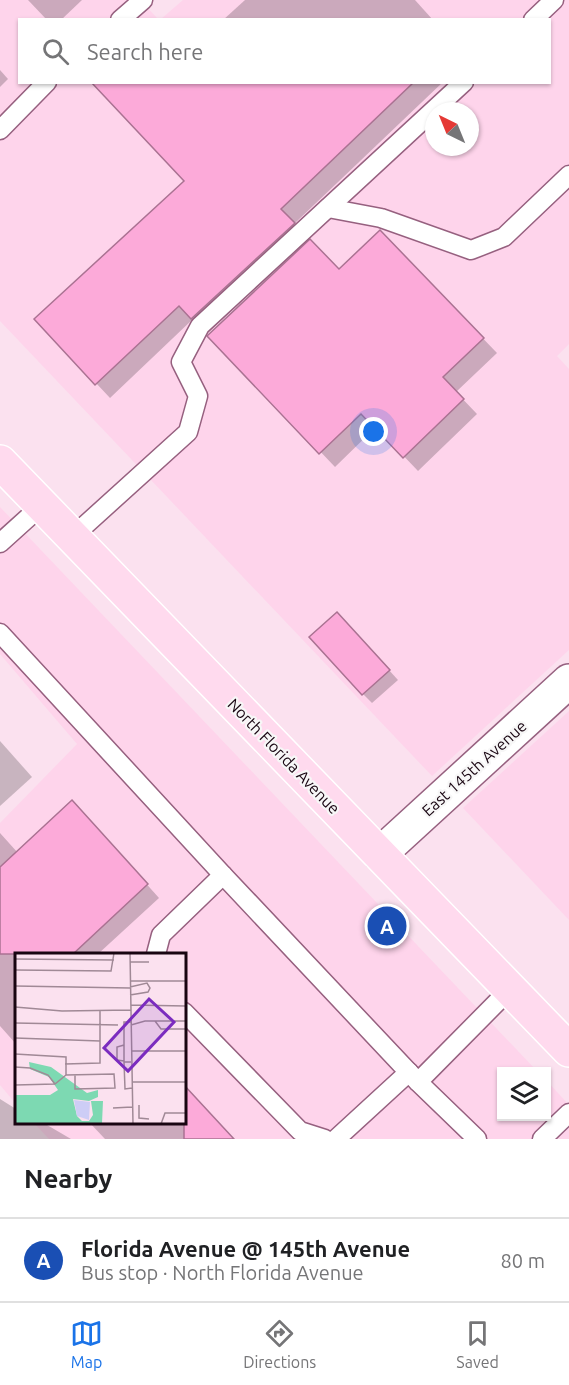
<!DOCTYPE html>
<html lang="en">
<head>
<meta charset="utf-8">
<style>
  :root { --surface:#fff; --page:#f2f2f2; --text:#202124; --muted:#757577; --line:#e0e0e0; --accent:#1a73e8 }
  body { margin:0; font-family:Ubuntu,sans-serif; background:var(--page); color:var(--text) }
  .controls { position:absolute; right:18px; bottom:18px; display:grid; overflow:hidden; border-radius:0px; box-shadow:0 2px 4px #0004 }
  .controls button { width:54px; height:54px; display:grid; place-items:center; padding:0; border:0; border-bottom:2px solid var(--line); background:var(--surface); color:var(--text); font:30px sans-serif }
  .compass { position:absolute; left:425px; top:102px; width:54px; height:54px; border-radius:50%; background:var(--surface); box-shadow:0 2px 4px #0004; rotate:317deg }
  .you { position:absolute; left:374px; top:432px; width:21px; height:21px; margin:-15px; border:4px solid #fff; border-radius:50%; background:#1a73e8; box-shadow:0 0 0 9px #1a73e833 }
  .badge { display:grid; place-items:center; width:39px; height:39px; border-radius:50%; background:var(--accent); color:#fff; font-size:20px; font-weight:700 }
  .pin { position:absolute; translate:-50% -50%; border:3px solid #fff; box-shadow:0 2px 6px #0006 }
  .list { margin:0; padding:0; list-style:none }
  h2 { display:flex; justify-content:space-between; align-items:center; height:78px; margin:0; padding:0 24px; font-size:26px }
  h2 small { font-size:20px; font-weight:400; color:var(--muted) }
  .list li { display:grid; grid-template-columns:39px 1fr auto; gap:18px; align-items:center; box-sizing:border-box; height:84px; padding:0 24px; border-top:2px solid var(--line) }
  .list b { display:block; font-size:22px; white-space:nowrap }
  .list p { margin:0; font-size:20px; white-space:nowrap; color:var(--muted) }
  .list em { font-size:20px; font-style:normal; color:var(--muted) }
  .icon { flex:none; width:33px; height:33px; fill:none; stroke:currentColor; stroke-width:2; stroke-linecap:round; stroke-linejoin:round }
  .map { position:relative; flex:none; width:569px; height:1139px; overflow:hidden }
  .search { position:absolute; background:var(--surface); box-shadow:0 2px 4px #0004; left:18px; right:18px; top:18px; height:66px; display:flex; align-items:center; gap:15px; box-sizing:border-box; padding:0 21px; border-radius:0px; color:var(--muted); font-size:22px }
  .sheet { height:162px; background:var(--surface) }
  nav { display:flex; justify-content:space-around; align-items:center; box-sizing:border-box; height:84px; border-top:2px solid var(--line); background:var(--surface); font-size:16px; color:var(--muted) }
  nav a { display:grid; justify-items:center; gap:3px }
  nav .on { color:var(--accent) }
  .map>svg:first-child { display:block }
  .built { fill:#fed4eb; fill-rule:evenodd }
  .shadow { fill:#0003 }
  .building { fill:#fcaad9; stroke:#aa7292; stroke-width:1.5 }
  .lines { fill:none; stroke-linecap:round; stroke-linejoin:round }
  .lane-casing { stroke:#96607f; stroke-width:21 }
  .street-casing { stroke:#96607f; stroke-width:36 }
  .primary-casing { stroke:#fff; stroke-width:36 }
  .lane { stroke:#fff; stroke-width:18 }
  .street { stroke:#fff; stroke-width:33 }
  .primary { stroke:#ffdaee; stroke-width:33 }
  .labels { text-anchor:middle; stroke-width:4.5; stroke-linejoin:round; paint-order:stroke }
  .street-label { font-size:16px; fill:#180511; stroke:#f7f7f7 }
  .inset-road { fill:none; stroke:#a08996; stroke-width:1.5 }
  .view { fill:#7b2cbf; fill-opacity:0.15; stroke:#7b2cbf; stroke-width:3 }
  .inset-edge { fill:none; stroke:#180511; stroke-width:3 }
</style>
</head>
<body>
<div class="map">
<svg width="569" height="1139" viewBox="0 0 569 1139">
  <rect width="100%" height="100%" fill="#fbe1ef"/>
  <!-- built -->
  <g class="built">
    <path d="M 0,0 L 140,0 L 158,19 L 20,20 L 20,82 L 550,82 L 550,20 L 161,19 L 183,0 L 569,0 L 569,344 L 557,356 L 569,369 L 569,650 L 432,776 L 0,321 ZM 434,111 L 470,111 L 470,147 L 434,147 Z"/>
    <polygon points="0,507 537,1071 502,1072 502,1116 546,1116 547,1081 569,1105 569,1139 49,1139 34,1123 184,1122 184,954 16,954 16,1104 0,1085 0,823 77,744 0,654"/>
    <polygon points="569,711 569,920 463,808"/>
  </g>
  <!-- shadow -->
  <g class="shadow">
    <polygon points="28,0 82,0 61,20 47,20"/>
    <polygon points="245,0 415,0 433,20 223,20"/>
    <polygon points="0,70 8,79 0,87"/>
    <polygon points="108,82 443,82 294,224 308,238 206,332 193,319 110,398 36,319 186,182"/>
    <polygon points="394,246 497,353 456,392 477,414 418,471 376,427 335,467 210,336"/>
    <polygon points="346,623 398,680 372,703 363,694"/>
    <polygon points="0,741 32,777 0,806"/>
    <polygon points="84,814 159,898 98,954 16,954 16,1044 0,1026 0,833 18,853"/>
    <polygon points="0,1099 16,1109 16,1122 42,1122 71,1139 0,1139"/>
    <polygon points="89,1122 184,1122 233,1139 105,1139"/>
  </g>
  <!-- building -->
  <g class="building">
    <polygon points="91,82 414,82 281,209 295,223 191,319 179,306 95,385 34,319 184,181"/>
    <polygon points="380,230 484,338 443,377 464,399 403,458 361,414 319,454 207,336 310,239 339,269"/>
    <polygon points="337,612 390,670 362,695 309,637"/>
    <polygon points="72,800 148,884 73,954 0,954 0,867"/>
    <polygon points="184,1085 234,1139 184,1139"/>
  </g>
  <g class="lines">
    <defs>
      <g id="lane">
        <polyline points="120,20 143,0"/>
        <polyline points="533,20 554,0"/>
        <polyline points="0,130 47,82"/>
        <polyline points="328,208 381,218 471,250 504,237 569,175"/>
        <polyline points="72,537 188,432 198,396 181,362 200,326 464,82"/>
        <polyline points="0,543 41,506"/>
        <polyline points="0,633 223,875 418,1082 510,989"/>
        <polyline points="156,954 161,935 223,875"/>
        <polyline points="184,1012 300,1131 325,1139"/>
        <polyline points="418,1082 477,1139"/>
        <polyline points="336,1139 409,1072"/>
        <polyline points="542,1139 569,1113"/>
      </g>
      <polyline id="street" points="380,854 569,681"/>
      <polyline id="primary" points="0,462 569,1050"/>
    </defs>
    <!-- lane casing -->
    <use href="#lane" class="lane-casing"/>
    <!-- street casing -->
    <use href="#street" class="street-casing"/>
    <!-- primary casing -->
    <use href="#primary" class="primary-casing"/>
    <!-- lane -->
    <use href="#lane" class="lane"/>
    <!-- street -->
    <use href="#street" class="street"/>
    <!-- primary -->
    <use href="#primary" class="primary"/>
  </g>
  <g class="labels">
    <!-- street labels -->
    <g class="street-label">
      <text transform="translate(284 756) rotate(46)" y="6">North Florida Avenue</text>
      <text transform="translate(474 768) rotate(-42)" y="6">East 145th Avenue</text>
    </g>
  </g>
  <!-- overview -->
  <g transform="translate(15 953)">
    <rect width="171" height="171" fill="#fbe1ef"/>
    <path d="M 14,109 L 36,114 L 72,140 L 83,137 L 83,144 L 74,148 L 58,146 L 62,163 L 67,168 L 74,168 L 78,162 L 76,148 L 88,148 L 87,170 L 0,171 L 0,142 L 35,142 L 43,137 L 34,124 L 15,116 Z" fill="#7dd9b2"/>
    <path d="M 59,147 L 75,149 L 74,167 L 62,163 Z" fill="#cdcdf6"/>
    <path class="inset-road" d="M 115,0 L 118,171M 0,6 L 99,7M 115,9 L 134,9M 0,17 L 96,18 L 99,0M 115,28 L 171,28M 0,33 L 115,35M 115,34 L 132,30 L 135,35 L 133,39 L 115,42M 116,52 L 171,53M 0,54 L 47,58 L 116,57M 140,68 L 146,76 L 171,76M 116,69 L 109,69 L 109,109 L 116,109M 0,70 L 103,72M 116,72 L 130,68 L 171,68M 0,85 L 85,88M 109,92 L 102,94 L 102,107 L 109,108M 116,98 L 171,98M 0,101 L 51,104 L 51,122 L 40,131 L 0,132M 109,109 L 110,136 L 117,135M 50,111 L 85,110 L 85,58M 0,114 L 15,115 L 33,122 L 40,131M 51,122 L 99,121 L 100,135 L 60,136 L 60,122M 117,129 L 171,129M 124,152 L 124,165 L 134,166M 98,155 L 117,154M 146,171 L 150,160 L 171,160"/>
    <path class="view" d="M 134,46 L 159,69 L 113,118 L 89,95 Z"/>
    <rect width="171" height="171" class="inset-edge"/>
  </g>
</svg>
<div class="controls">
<button><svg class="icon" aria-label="layers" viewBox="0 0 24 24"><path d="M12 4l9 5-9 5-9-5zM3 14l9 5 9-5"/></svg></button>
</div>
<svg class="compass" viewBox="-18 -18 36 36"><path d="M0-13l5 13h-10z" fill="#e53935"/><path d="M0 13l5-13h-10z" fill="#757577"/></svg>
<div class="you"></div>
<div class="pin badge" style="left:387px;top:926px;background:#1a4fb4">A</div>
<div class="search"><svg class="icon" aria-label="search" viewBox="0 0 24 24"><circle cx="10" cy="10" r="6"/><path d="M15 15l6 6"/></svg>Search here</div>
</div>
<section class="sheet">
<h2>Nearby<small></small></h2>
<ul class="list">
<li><span class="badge" style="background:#1a4fb4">A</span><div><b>Florida Avenue @ 145th Avenue</b><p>Bus stop · North Florida Avenue</p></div><em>80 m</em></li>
</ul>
</section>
<nav>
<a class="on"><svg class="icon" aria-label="map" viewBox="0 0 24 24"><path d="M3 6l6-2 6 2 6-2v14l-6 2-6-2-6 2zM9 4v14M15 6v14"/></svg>Map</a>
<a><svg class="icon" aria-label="directions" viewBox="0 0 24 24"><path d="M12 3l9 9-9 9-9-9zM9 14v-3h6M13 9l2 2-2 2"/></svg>Directions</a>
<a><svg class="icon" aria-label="saved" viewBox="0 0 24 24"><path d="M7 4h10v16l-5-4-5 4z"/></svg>Saved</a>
</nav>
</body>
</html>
